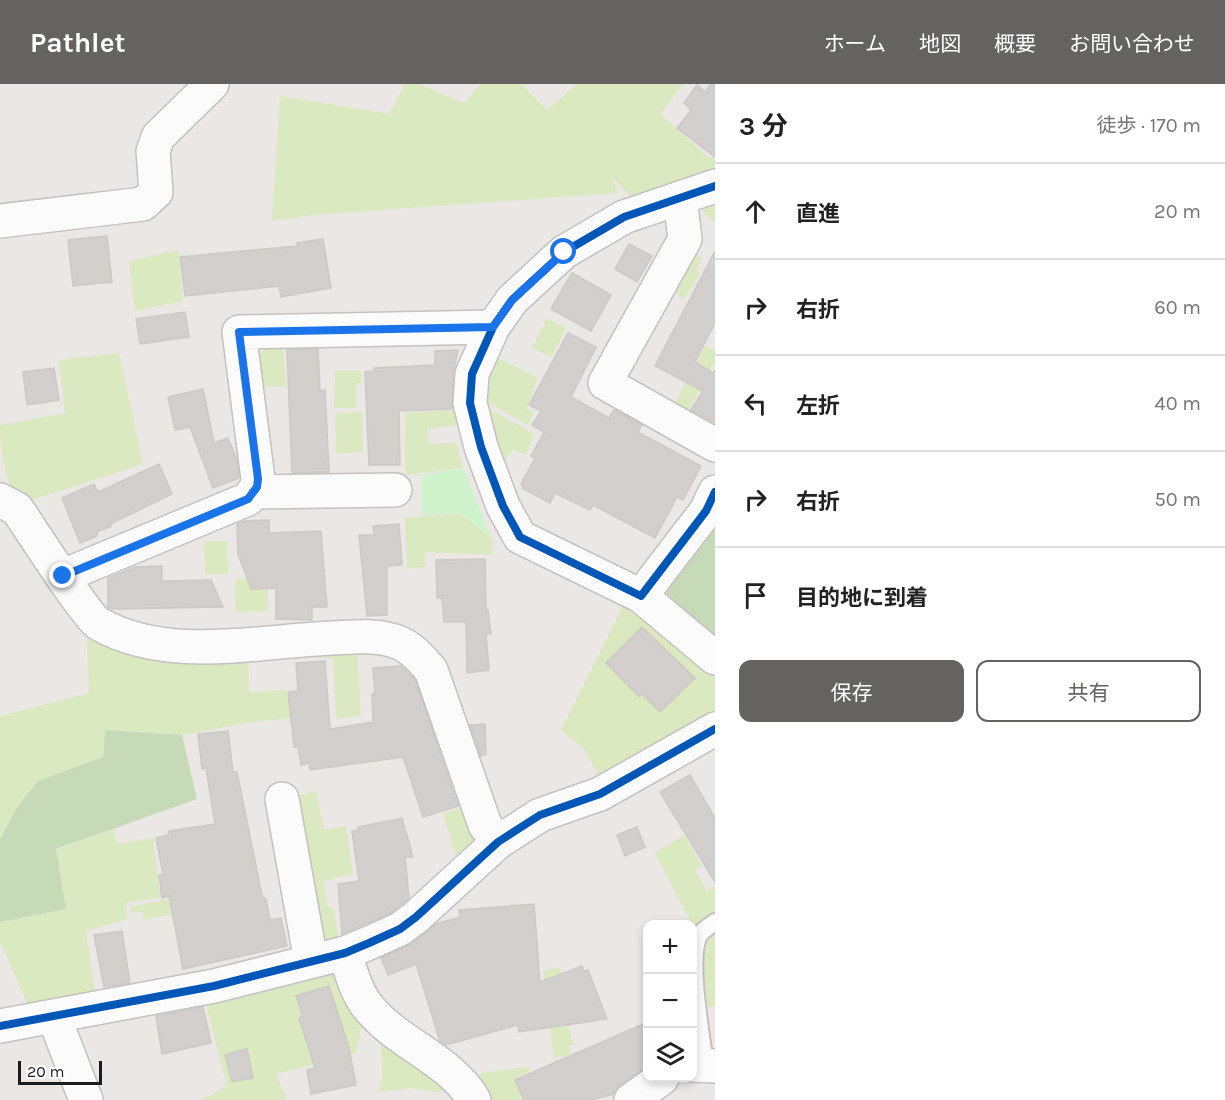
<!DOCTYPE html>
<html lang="ja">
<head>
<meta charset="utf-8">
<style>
  :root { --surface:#fff; --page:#f6f6f6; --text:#222; --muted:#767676; --line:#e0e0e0; --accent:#646362 }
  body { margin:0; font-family:Karla,"Noto Sans JP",sans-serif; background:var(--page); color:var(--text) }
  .controls { position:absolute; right:18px; bottom:18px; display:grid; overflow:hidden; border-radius:12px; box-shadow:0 3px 9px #0003 }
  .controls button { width:54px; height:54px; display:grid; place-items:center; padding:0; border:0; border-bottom:2px solid var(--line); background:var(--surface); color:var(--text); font:30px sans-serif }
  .scale { position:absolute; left:18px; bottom:15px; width:84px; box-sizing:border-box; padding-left:6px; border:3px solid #1c1c1c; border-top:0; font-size:16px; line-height:21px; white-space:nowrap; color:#1c1c1c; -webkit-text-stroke:4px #fff; paint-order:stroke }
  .stop { position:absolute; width:18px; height:18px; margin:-14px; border:4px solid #1a73e8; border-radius:50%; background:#fff }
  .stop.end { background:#1a73e8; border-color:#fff; box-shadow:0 2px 6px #0008 }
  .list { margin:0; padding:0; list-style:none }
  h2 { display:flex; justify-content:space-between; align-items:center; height:78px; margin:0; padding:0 24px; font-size:26px }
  h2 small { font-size:20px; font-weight:400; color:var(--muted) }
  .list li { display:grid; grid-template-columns:39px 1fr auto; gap:18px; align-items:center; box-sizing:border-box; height:96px; padding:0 24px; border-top:2px solid var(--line) }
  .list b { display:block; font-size:22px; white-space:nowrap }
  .list em { font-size:20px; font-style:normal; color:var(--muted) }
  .actions { display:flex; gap:12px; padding:18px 24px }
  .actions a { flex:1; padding:14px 0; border:2px solid var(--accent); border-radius:12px; text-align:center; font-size:21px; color:var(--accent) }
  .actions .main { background:var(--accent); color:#fff }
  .icon { flex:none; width:33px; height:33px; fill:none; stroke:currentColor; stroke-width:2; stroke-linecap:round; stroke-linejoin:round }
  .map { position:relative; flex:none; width:715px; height:1016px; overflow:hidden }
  header { display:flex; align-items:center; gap:36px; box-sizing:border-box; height:84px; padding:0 30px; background:var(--accent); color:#fff }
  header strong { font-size:28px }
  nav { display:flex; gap:33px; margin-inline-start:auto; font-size:21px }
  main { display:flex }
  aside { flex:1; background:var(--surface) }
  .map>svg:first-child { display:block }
  .grass { fill:#dae9c0 }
  .forest { fill:#c7dab7 }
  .park { fill:#d0f2cd }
  .building { fill:#d2cfcd; stroke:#cdc9c5; stroke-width:1.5 }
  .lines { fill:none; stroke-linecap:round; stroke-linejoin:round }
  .service-casing { stroke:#c3c2c0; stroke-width:20 }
  .minor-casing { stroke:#c3c2c0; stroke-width:36 }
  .tertiary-casing { stroke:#c3c2c0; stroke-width:36 }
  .service { stroke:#fcfbfb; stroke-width:16 }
  .minor { stroke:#fcfbfb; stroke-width:33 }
  .tertiary { stroke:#fcfbfb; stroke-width:33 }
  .cycleway-casing { stroke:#fff; stroke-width:11 }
  .cycleway { stroke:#0057b8; stroke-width:8 }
  .route { stroke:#1a73e8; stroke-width:8 }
</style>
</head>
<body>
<header>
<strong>Pathlet</strong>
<nav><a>ホーム</a><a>地図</a><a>概要</a><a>お問い合わせ</a></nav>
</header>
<main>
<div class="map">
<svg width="715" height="1016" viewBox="0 0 715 1016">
  <rect width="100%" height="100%" fill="#eae7e4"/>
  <!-- grass -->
  <g class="grass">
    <polygon points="405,0 418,0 464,19 481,0 521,0 547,26 577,0 683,0 660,30 709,74 715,71 715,88 687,102 630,112 612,93 618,109 312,131 272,137 280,12 389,30"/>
    <polygon points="715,118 715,139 703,128 705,123"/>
    <polygon points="178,166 183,217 135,227 129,177"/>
    <polygon points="695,169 702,174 696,187 700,189 684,215 677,211 676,203"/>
    <polygon points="547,234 566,244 551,273 532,264"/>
    <polygon points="705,262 715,267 715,278 687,330 673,323"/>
    <polygon points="283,263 286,302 262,303 257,274 266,264"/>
    <path d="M 119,269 L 143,380 L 25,418 L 16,414 C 4,390 0,368 0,341 L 65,329 L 59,276 Z"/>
    <polygon points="499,274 538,294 526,325 534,328 528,341 487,318 491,291"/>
    <polygon points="335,287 361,287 362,299 356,299 356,324 334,324"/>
    <polygon points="486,323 534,350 526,371 513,365 504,378 490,344"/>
    <polygon points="458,326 461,341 427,345 429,360 456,359 463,384 405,391 405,329"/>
    <polygon points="362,328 363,368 336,369 335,329"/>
    <polygon points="459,429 492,455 493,471 425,468 425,483 407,485 405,434"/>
    <polygon points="227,457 228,490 205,490 204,457"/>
    <polygon points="267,494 268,527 236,528 235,495"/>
    <polygon points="623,522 715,593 715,632 600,695 584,665 561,646"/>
    <polygon points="87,555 178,573 248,578 249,608 286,606 294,634 251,638 182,651 105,646 103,673 38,697 18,722 0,755 0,632 89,609"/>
    <polygon points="304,566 357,566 361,631 336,635 333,574 305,573"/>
    <polygon points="316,707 324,746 346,742 353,790 323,797 328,823 334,824 338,854 329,858 321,853 300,734 300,711"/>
    <polygon points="470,721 483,754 457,775 443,730"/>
    <polygon points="114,745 116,760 153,754 160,813 126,819 127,835 86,847 95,909 28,921 0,857 0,838 65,825 56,766"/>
    <polygon points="684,751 702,782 695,786 706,807 715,802 715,830 694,844 655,769"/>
    <polygon points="207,807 217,820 144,836 142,828 131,828 130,823"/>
    <path d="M 715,848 L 715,922 L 707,924 C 705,902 696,864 715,848 Z"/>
    <polygon points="559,883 578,936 568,943 574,961 569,962 570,971 554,974 543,887"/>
    <path d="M 338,884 C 358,923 368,926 355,970 L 276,990 L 287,1016 L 202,1016 L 227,1002 L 206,920 Z"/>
    <polygon points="381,955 449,1006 435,1008 411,1004 378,1008 382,995"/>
    <polygon points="527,983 530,987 514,995 523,1016 486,1016 477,1000 480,989"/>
  </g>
  <!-- forest -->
  <g class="forest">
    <polygon points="715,432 715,560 672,524 664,502"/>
    <polygon points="105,646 182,651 197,715 56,765 66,825 0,838 0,755 18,722 38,697 103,673"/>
  </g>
  <!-- park -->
  <polygon class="park" points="463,384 492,455 459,429 422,431 421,391"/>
  <!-- building -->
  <g class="building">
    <polygon points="711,0 715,0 715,73 677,44 691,26 684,19 697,1 705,8"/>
    <polygon points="107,152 112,198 73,202 68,156"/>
    <polygon points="323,155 331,204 281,213 279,202 185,212 180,173 297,162 297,159"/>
    <polygon points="629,160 652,172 637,198 615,185"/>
    <polygon points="715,167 715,239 695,278 713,289 715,286 715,339 691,326 703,307 655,282"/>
    <polygon points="572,189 611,211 591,247 551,225"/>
    <polygon points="185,228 189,253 140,260 136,235"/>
    <polygon points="568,249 596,263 571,313 609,334 614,326 642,341 638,348 701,382 683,416 677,413 655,454 593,421 590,426 555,409 550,419 522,404 524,401 521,400 535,374 531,372 544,348 532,341 541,327 529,321"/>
    <polygon points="318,265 320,307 325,306 329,388 292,389 287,266"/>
    <polygon points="458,266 453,289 452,325 399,327 400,381 369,381 365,288 374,287 374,284 435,281 435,267"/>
    <polygon points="54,284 59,316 27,321 23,288"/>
    <polygon points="203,305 214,359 228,354 237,376 239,394 213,404 190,343 175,346 168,313"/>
    <polygon points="159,380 172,410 110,440 111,442 97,448 97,452 80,459 62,414 94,400 98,408"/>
    <polygon points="269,436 269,449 321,447 327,523 312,523 312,536 276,535 276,504 251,505 238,470 237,440 245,437"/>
    <polygon points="399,440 402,481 387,482 387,531 367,532 359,451 374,451 373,442"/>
    <polygon points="485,475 486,526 488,526 491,550 486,550 489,586 467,589 466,538 444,538 442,514 437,514 436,476"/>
    <polygon points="162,482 162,497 211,496 223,523 112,525 108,523 108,494 135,483"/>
    <polygon points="642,543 695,594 660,628 642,610 639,613 606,579"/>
    <polygon points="325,577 330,645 373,638 372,610 375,609 373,584 401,582 415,596 458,722 423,733 403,673 310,686 309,679 301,681 298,663 294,663 288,608 298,607 296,579"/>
    <polygon points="485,640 486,670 481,672 470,641"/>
    <polygon points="228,647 233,688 237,688 262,812 266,815 270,836 281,834 287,862 183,885 169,812 162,814 159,791 163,790 156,754 168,751 169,747 215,740 206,684 202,685 198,650"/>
    <polygon points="690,691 715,734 715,798 660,708"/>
    <polygon points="402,734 413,773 405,773 409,814 390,829 342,850 338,800 359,797 352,747 358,746 358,743"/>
    <polygon points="637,743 645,763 625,772 617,751"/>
    <polygon points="534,820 540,898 582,882 584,887 588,886 607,935 519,948 518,941 446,961 440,957 416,880 388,891 381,874 411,860 436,840 460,833 459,826"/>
    <polygon points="122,847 130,899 104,903 94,851"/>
    <polygon points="329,902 349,964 356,1001 311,1010 307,986 315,984 299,934 303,933 296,912"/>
    <polygon points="203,923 211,959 162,970 156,932"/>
    <polygon points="648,938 648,981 620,1001 614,1010 591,1016 524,1016 515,996"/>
    <polygon points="247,965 253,994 232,998 225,971"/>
  </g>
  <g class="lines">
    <defs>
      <path id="service" d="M 705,981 C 702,954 686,871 700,850 C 704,845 711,841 715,838"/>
      <g id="minor">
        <polyline points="715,102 624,133 564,168 512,216 493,243 472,290 470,319 481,363 503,422 520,453 641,512 706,427 715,408"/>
        <polyline points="680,114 685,155 605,299 715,361"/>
        <polyline points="0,137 143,120 156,108 153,67 158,53 212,0"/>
        <polyline points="254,408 395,406"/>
        <path d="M 0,416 L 17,425 C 30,444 87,533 99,540 C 168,579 258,557 333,554 C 355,553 379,550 400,559 C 413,565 421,575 431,586 L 485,741 L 498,758"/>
        <polyline points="63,492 248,415 257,403 258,395 239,248 493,243"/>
        <polyline points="641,512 715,574"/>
        <polyline points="282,715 311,877"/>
        <path d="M 345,869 C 351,887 356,909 369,924 C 398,960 450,975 474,1016"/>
        <polyline points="0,942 214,902 345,869 369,859 400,845 416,833 498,758 540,731 600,710 715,645"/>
        <polyline points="692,981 715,982"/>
        <polyline points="631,1016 662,994"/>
      </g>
      <polyline id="tertiary" points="54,933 86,1016"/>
    </defs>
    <!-- service casing -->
    <use href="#service" class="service-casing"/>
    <!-- minor casing -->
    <use href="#minor" class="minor-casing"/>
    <!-- tertiary casing -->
    <use href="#tertiary" class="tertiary-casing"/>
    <!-- service -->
    <use href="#service" class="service"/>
    <!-- minor -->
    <use href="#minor" class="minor"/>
    <!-- tertiary -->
    <use href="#tertiary" class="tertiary"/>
    <defs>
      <g id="cycleway">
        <polyline points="715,102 624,133 564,168 512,216 493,243 472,290 470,319 481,363 503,422 520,453 641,512 706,427 715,408"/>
        <polyline points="0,942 214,902 345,869 369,859 400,845 416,833 498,758 540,731 600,710 715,645"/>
      </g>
    </defs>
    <!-- cycleway casing -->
    <use href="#cycleway" class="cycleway-casing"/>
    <!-- cycleway -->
    <use href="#cycleway" class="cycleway"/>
  </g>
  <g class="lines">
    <!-- route -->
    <polyline class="route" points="63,492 248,415 257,403 258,395 239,248 493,243 512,216 564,168"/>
  </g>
</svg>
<div class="controls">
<button>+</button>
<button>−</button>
<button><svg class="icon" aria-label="layers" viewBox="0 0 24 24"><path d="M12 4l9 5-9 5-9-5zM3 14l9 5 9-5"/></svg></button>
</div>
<div class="scale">20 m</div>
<div class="stop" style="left:564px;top:168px"></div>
<div class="stop end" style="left:63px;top:492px"></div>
</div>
<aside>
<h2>3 分<small>徒歩 · 170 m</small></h2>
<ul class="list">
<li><svg class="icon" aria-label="ahead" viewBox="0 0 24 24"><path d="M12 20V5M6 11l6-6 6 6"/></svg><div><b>直進</b></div><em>20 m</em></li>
<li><svg class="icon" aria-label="right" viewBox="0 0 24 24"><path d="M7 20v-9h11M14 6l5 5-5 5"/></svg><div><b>右折</b></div><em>60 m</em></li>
<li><svg class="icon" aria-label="left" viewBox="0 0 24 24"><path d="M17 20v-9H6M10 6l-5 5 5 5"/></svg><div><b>左折</b></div><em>40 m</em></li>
<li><svg class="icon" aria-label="right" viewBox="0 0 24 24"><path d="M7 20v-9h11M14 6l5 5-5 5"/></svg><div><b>右折</b></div><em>50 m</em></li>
<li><svg class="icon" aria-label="arrive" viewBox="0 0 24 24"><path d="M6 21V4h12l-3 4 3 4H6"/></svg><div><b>目的地に到着</b></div></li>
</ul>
<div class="actions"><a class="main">保存</a><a>共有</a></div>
</aside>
</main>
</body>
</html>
